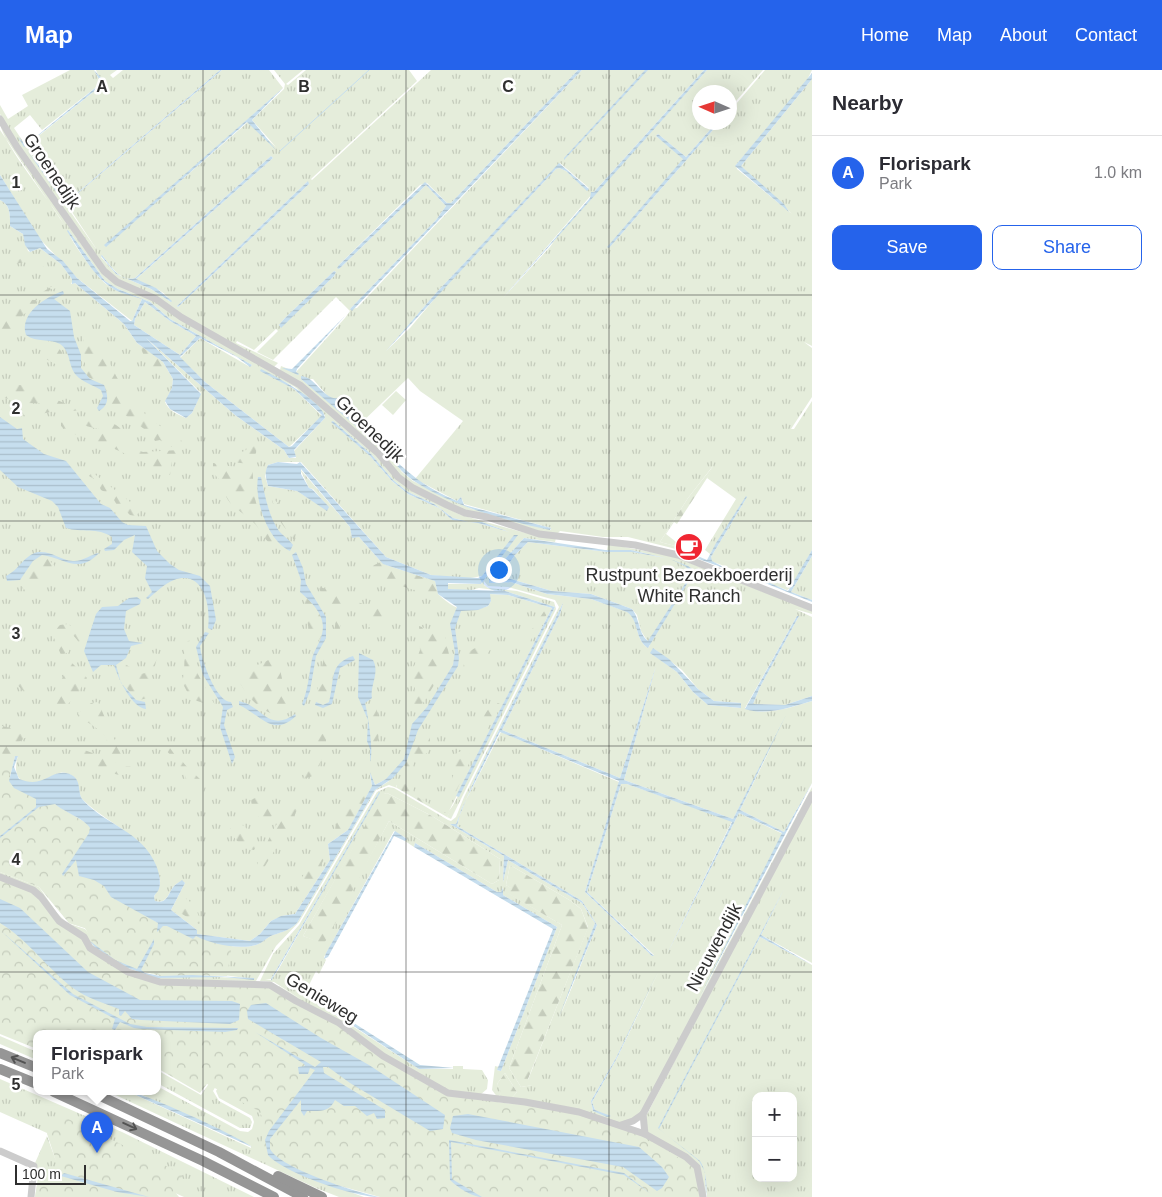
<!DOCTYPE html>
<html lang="en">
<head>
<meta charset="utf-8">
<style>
  :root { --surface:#fff; --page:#f2f2f3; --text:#2b2b33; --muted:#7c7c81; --line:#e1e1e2; --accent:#2563eb }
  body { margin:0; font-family:Arial,sans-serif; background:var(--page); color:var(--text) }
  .controls { position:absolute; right:15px; bottom:15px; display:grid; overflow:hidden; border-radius:10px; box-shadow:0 5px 20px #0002 }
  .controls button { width:45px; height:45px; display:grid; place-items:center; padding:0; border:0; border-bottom:1px solid var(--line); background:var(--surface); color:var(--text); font:25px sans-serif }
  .compass { position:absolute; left:692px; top:15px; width:45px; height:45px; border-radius:50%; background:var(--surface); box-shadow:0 5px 20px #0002; rotate:273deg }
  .scale { position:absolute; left:15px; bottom:12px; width:71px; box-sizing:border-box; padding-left:5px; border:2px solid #2f2f2f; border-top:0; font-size:14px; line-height:18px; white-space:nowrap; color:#2f2f2f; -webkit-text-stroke:4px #fff; paint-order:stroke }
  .you { position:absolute; left:498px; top:499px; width:18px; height:18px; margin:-12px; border:4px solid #fff; border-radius:50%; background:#1a73e8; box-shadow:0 0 0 8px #1a73e833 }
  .badge { display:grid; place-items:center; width:32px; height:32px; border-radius:50%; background:var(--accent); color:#fff; font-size:16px; font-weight:700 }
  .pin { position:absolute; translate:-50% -41px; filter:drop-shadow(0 1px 2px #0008) }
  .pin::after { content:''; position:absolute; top:26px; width:18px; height:15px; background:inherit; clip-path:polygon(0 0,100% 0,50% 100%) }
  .popup { position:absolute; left:33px; top:960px; width:128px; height:65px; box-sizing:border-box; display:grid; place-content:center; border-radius:10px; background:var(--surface); filter:drop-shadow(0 1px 4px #0005); font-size:16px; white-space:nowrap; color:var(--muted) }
  .popup b { font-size:19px; color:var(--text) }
  .popup::after { content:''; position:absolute; left:50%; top:100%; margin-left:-10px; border:10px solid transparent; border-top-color:var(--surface) }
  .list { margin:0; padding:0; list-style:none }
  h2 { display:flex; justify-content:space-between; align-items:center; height:65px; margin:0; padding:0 20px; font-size:21px }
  h2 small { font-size:16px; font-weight:400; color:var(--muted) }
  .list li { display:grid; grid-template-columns:32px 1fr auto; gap:15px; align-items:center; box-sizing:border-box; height:75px; padding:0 20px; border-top:1px solid var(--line) }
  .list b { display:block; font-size:19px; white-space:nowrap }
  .list p { margin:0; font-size:16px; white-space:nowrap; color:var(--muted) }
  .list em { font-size:16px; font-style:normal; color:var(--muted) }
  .actions { display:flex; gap:10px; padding:15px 20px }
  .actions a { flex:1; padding:11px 0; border:1px solid var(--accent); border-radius:10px; text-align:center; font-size:18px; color:var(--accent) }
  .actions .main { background:var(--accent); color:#fff }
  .map { position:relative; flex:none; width:812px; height:1127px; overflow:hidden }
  header { display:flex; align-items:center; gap:30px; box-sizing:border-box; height:70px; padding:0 25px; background:var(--accent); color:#fff }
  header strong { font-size:24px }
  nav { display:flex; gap:28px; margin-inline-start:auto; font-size:18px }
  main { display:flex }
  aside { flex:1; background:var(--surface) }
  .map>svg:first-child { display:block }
  .grass { fill:url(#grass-tufts); fill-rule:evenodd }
  .forest { fill:url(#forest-firs) }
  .park { fill:url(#park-crowns) }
  .pitch { fill:#e5eddb }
  .water { fill:url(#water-rules); fill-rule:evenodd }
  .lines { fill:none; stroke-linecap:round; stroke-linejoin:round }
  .stream { stroke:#c6deee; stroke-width:1 }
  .minor { stroke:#ccc; stroke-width:7 }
  .highway { stroke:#969696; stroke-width:10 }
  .oneway { stroke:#535353 }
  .grid { fill:none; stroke:#2f2f2f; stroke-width:1; stroke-opacity:0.55 }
  .labels { text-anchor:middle; stroke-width:5; stroke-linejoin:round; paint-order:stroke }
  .street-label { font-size:18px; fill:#2f2f2f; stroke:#fff }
  .poi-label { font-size:18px; fill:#2f2f2f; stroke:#fff }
  .grid-label { font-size:16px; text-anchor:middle; font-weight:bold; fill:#2f2f2f; stroke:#fff; stroke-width:5; stroke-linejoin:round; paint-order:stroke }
</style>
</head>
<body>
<header>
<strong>Map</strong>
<nav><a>Home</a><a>Map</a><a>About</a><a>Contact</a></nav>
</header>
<main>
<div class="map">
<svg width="812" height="1127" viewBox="0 0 812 1127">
  <defs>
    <pattern id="grass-tufts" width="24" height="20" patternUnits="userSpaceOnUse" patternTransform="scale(1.25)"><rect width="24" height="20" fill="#e5eddb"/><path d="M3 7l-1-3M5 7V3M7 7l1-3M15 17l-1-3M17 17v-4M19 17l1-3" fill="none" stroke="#c5ccbc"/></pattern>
    <pattern id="forest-firs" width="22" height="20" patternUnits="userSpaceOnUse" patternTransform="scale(1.25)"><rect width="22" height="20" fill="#e5eddb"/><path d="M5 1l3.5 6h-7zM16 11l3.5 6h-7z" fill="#c5ccbc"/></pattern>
    <pattern id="park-crowns" width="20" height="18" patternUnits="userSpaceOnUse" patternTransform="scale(1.25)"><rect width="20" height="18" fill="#e5eddb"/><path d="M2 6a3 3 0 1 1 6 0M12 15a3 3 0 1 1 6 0" fill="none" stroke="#c5ccbc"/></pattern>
    <pattern id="water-rules" width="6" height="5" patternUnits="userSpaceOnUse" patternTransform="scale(1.25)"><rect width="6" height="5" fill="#c6deee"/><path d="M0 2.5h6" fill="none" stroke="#aabfcc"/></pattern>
  </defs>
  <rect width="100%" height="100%" fill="#fff"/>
  <!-- grass -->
  <g class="grass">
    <path d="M 70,0 L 94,0 L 100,11 L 100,14 L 42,60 L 30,45 L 14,58 L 26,76 L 102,15 L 96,0 L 117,0 L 110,5 L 113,8 L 123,0 L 220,0 L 68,131 L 29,82 L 99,183 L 68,136 L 69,131 L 222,0 L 269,0 L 283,18 L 105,176 L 106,176 L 248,52 L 276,77 L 252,50 L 284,19 L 285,14 L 274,0 L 303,0 L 286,14 L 288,15 L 306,0 L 409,0 L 417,11 L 311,109 L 312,110 L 431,0 L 578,0 L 451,133 L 447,133 L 427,113 L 420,115 L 339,195 L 339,199 L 426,115 L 446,136 L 436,150 L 350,239 L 357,238 L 582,0 L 704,0 L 593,123 L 502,229 L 550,177 L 561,161 L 707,0 L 763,0 L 730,38 L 730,22 L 700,22 L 700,52 L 716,53 L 686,87 L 658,64 L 656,66 L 684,88 L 609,178 L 719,53 L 730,52 L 730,41 L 765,0 L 812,0 L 806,12 L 736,95 L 737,99 L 792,144 L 741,96 L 812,9 L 812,276 L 804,272 L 812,278 L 812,327 L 791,359 L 794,359 L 812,331 L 812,480 L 792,517 L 787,520 L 711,491 L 711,487 L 747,427 L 710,484 L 705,480 L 736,429 L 707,408 L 713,396 L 688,428 L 660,472 L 679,477 L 676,479 L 628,467 L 603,467 L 560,461 L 557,464 L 537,461 L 465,442 L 408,413 L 280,300 L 281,296 L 296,302 L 345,248 L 350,241 L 336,227 L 273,290 L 257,282 L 278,261 L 276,259 L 254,280 L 237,271 L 236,273 L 278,293 L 274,297 L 109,204 L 12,67 L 0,44 L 0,35 L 8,49 L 28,36 L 22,25 ZM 271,86 L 273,88 L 135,210 C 147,216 164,218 171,232 L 151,219 L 116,204 L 101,187 L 102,185 C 110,195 121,213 135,208 ZM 560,93 L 589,118 L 587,120 L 566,101 L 559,98 L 556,99 L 441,221 L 410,258 L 386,281 L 436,223 ZM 307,112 L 309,114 L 178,237 L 177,236 ZM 334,201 L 336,202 L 334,206 L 281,257 L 279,255 L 284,249 ZM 408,308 L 420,321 L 463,351 L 415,409 L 457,431 L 461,427 L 464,434 L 551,458 L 551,460 L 472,439 L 413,411 L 402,402 L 382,376 L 301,309 L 313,309 L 330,329 L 342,331 L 340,337 L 358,356 Z"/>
    <path d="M 0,52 L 81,174 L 107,208 L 159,232 L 186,253 L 299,316 L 376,383 L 393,405 L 414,422 L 461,445 L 522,462 L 556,468 L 555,472 L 524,468 L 489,507 L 489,513 L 511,512 L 547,524 L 591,529 L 628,542 C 640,551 634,569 648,578 L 650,575 L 641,561 L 637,545 L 632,539 L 591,524 L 552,521 L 500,506 L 515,485 L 528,472 L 607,482 L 632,482 L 665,488 L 631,480 L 607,480 L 608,474 L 672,486 L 812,541 L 812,544 L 795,539 L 812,547 L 812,626 L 785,635 L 753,634 L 760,617 L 799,546 L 797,546 L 745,638 C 766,647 791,637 812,631 L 812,713 L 784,762 L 740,740 L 773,673 L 733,749 L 624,710 L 656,596 L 620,708 L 502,660 L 560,544 L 563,533 L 477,704 L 456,754 L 450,754 L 504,786 L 503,812 L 508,790 L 582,833 L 595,853 L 559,949 L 597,855 L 582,831 L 457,756 L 461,740 L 501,662 L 619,712 L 585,822 L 652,886 L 654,885 L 587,822 L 621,714 L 627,714 L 732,751 L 667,884 L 739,743 L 783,764 L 698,931 L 812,717 L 812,722 L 640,1045 L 630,1052 L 618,1053 L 580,1040 L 498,1028 L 492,1020 L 495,996 L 499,997 L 497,1000 L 501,1001 L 557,857 L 503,825 L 503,818 L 501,822 L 497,822 L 415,773 L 414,777 L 405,771 L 406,768 L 394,761 L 324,887 L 326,890 L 319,904 L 316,901 L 304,925 L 314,931 L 316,928 L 327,936 L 326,939 L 419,999 L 453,999 L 453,996 L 463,996 L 463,999 L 482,1000 L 488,1010 L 487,1019 L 480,1025 L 443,1019 L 375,979 L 331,946 L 295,929 L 278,918 L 279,916 L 302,930 L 274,912 L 260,911 L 273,884 L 299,855 L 377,722 L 388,717 L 394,718 L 448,750 L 451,751 L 456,747 L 464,727 L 559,537 L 555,530 L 508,517 L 488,516 L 484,511 L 484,515 L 488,518 L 517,521 L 554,532 L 556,539 L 451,749 L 447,747 L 555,537 L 505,521 L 479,518 L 468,521 L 448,519 L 447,514 L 481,514 L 517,465 L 482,506 L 465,509 L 431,505 L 386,487 L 301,392 L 278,392 L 268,395 L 265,406 L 268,416 L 297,421 L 327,440 L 328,437 L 313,419 L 309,418 L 300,399 L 350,457 L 352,467 L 359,467 L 383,494 L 435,511 L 438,524 C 455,540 466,544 488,536 L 491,531 L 489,524 L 508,525 L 552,538 L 447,745 L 396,715 L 397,718 L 389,715 L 376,720 L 299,852 L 276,876 L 256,911 L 159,910 L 134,903 L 95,881 L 85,864 L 63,852 L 35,819 L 0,805 L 0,802 L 39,817 L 57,843 L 67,853 L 85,859 L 89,864 L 85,858 L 69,853 L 49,828 L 58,812 L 47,824 L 38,815 L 0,801 L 0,768 L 39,737 L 55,734 C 64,742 84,749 90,758 L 89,763 L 63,805 L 74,790 L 76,790 L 79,806 L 94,810 L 104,816 L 111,827 L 158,853 L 158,862 L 163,856 L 167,856 L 192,869 L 196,865 C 211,874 238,880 256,875 C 262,873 267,867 273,865 C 282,862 290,860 297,853 L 375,720 L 389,711 L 386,709 L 375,715 L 370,703 L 372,716 L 348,760 L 328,774 L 330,790 L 295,844 L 282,846 L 271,851 L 260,864 L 250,871 L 196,864 L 197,860 L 171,840 L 185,813 L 182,811 C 180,812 177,813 175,815 C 168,822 168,835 154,831 C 153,823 161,818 160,810 C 152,769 111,756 84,731 C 76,724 82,711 71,705 C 68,703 63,702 60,703 C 54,704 48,709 43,711 C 22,720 11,706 18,686 L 15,686 L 9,711 L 15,718 L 36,729 L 36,737 L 0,766 L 0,130 C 11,135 10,146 10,156 L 23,164 L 28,181 L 30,182 L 40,178 L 61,194 L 73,210 L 71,214 L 75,213 L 124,254 L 137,273 L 163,292 L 173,309 L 172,318 L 165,332 C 168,340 178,345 186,348 L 192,343 L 201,323 L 146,268 L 235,345 L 284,380 L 289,388 L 296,388 L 294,381 L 325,348 L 325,345 L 295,317 L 261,300 L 294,319 L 322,346 L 289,377 L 205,312 L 180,288 L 200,268 L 250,297 L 252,295 L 170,249 L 150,232 L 118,219 L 105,211 L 68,160 C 68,168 97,207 106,214 C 116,222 130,225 142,229 L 132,251 L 77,208 L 39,168 L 0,105 L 0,60 L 65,156 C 53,134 0,71 0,52 ZM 333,351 L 371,384 L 393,410 L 408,422 L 434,434 L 453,448 L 469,452 L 482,452 L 509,462 L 478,453 L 452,450 L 439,438 L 408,424 L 392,411 L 370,386 L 332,352 ZM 653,578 L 682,600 L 698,619 L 714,631 L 741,633 L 741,638 L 708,635 L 693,622 L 677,602 L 651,583 ZM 379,722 L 277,902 L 271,910 L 265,910 L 271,909 ZM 387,723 L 432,746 L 500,789 L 499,810 L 492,814 L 389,751 L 323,873 L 303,866 L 384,724 ZM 510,795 L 571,831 L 581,839 L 588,857 L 528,1010 L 532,1015 L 521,1017 L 509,998 L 562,855 L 508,823 L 513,819 L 506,815 ZM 154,869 L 142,898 L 142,901 L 160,906 L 223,905 L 254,909 L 200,906 L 156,908 L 122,896 L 96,879 L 90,871 C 102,884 120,894 137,899 ZM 659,901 L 617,988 L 592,1032 L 595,1040 L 611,1047 L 593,1041 L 591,1031 L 616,988 ZM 505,1003 L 517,1022 L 511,1029 L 499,1026 L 502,1022 L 497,1014 Z"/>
    <polygon points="145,232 170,251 196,266 180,285 134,255 135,249"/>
    <polygon points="812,486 812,530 791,522"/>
    <path d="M 812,728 L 812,893 L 761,865 L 784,819 L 724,934 L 760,867 L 812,895 L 812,1127 L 707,1127 L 705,1102 L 706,1127 L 704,1127 L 700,1099 L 649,1064 L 645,1057 L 645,1048 ZM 756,1026 L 793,1026 L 793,1108 L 756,1108 Z"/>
    <polygon points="0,809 32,823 58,852 80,866 92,882 109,893 141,910 161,913 243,916 243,970 213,1021 219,1031 250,1048 252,1052 250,1058 240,1058 157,1013 157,1000 201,1025 240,969 236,961 237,958 147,957 130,954 73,924 0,860 0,853 13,862 74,918 119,939 121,946 126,941 132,949 141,950 230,954 239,950 240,934 228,931 140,930 88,902 20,838 0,829"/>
    <path d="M 249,915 L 271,918 L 327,948 L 369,978 L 447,1025 L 571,1042 L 644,1066 L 690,1092 L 699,1104 L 701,1127 L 679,1127 L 674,1117 L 668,1120 L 664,1115 L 669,1107 L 668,1104 L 639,1077 L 468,1044 L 454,1045 L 451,1052 L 444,1053 L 444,1044 L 273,936 L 266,933 L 251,935 L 247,941 L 248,949 L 321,992 L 315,997 L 255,962 L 237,993 L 245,997 L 254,979 L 271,982 L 278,978 L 294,988 C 293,999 294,1025 289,1034 C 279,1054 261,1059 268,1085 L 298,1103 L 364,1127 L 339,1127 L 316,1118 L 109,1022 L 129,1022 L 251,1078 L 251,1076 L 136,1022 L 157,1022 L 157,1016 L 240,1061 L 248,1062 L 252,1059 L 254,1052 L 252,1046 L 219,1028 L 216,1021 L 245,972 L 247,918 Z"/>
    <polygon points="0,966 37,982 37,990 0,974"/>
    <polygon points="0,1009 122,1062 254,1127 184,1127 175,1123 35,1127 39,1102 35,1093 47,1066 56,1091 47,1063 0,1042"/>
  </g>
  <!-- forest -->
  <g class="forest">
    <polygon points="31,186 44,197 44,201 25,192 15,194 0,206 0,199 23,187"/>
    <polygon points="54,215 59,218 51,219 20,248 16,256 16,266 0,267 0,243 11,236 26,239 32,230 37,230 41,223"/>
    <path d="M 88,265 C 105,278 113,302 124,320 C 138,342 161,357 182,371 L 179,377 L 168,377 L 160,370 L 155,371 L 151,364 L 106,331 L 104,315 L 86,306 L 83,266 Z"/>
    <path d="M 42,275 C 55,273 66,280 63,293 L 57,295 L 46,289 Z"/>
    <polygon points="140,276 157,286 165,300 161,307 146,291"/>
    <polygon points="0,315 21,315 81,340 66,342 56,334 26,333 0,327"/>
    <polygon points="9,334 55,338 55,341 27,347"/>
    <path d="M 95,347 C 107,350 124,355 126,369 C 110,358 79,358 69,348 Z"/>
    <path d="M 65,350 L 74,357 L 114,365 L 134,379 L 143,382 L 179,380 L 172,391 L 170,405 C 144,392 119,380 92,370 C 80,365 71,365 61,356 L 61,353 Z"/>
    <polygon points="252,372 257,374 256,383 249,394 224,391 246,380"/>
    <path d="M 213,393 L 253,401 C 252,434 261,450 279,478 C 266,476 262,461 254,453 C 247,445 234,439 228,430 C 221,417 228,417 213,403 Z"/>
    <polygon points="714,395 709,405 677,454 674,452 666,464 680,475 679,477 660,472 688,428"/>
    <polygon points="92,402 134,435 139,442 136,446 130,445 123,438 117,435 111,425 101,420 96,410 89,406"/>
    <polygon points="271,427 279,434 296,464 294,470 279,450"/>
    <path d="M 48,489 L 54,495 L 55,500 L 39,511 L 28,522 L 22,518 C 26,506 34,491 48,489 Z"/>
    <path d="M 381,492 L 390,497 L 435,511 L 438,524 C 421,523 383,513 372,500 L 372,496 Z"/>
    <path d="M 318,516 L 368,536 L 391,542 L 378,558 L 367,557 L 372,553 L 370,547 L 361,547 L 352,536 L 343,535 L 339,566 L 332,565 C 343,545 325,533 318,516 Z"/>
    <path d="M 303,526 C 308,528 311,532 315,537 C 329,553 320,568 313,585 Z"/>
    <polygon points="547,537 549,541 520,587 518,586 524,571"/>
    <polygon points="68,554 89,569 85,579 73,565 66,565 63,571 69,578 69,582 61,585 52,563 60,555"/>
    <polygon points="419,556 445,566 450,589 423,633 418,636 414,634 415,615 411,605 420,580"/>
    <polygon points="190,570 194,597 216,637 191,629 182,612 184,604 185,573"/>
    <polygon points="483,573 495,573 479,595 465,602 462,601 467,583"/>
    <path d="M 154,582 L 157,585 C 156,600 145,615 152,630 L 150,633 L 147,628 L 140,630 C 128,623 121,612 119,598 L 125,594 L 141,604 L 145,603 Z"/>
    <polygon points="325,582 334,586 335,593 329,630 322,633 317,630 316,626"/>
    <path d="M 277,586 L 289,640 L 288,643 L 282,646 C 255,642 244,621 232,598 L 234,596 C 249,602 263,592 277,586 Z"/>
    <polygon points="72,593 87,608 76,626 59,643 48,635 49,629"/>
    <polygon points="15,599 32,617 31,623 26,624 9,606"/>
    <path d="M 98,632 L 121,684 L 115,691 L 118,696 L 130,696 L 136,703 L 119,705 L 104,701 L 74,680 L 76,677 L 98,685 L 105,683 C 116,661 87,656 77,644 L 91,633 Z"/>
    <path d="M 498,633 L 500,634 L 484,666 L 481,668 C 478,655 485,637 498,633 Z"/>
    <path d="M 375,634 C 379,643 381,667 376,675 L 369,672 L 369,648 L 366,635 Z"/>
    <polygon points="2,656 32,663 19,672 10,686 0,683 0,678 5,670 4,666 0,665"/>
    <polygon points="426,659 430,660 430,675 427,683 414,692 413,697 406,697 404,695 413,679 418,660 420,662"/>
    <polygon points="316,661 326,665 326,677 316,705 303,709 316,680"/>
    <path d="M 167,674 L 175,685 L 179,686 C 185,698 197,704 205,715 L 203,724 L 197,725 L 190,719 L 183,700 L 166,680 Z"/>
    <path d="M 465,681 L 471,685 L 471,689 L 455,724 L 452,724 L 449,718 C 454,708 455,700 451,689 L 458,682 Z"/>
    <polygon points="405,704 412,707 414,725 445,743 447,743 456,732 447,747 397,718 396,712"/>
    <path d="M 366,707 L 372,716 L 348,760 L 335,763 C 336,739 359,728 366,707 Z"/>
    <polygon points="387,723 432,746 500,789 499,810 492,814 389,751 327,869 323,874 303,866 383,724"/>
    <polygon points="257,727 276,735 275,744 265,751 253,743 251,730"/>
    <polygon points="293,728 298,738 287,760 265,796 255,799 272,762"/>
    <path d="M 236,753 C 245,753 253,766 258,773 L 254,780 C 243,779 233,769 230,759 Z"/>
    <polygon points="315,786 325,787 303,832 295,819"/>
    <polygon points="510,795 571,831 581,839 588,858 528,1009 533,1015 521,1017 509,998 562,855 507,823 512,819 506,815"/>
    <polygon points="184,827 194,835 201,851 199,854 177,841 176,836"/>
    <polygon points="505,1003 517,1022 511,1029 499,1027 501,1022 497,1014"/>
  </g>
  <!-- park -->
  <g class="park">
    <path d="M 0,689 L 11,699 L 9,707 L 88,754 L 145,845 L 158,853 L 232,874 L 227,906 C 182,904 133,913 97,878 C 91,873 90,865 85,858 L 69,853 L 39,817 L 0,802 Z"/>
    <polygon points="0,810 31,822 79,866 91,882 111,896 137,907 263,915 327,948 447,1025 495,1033 527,1035 574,1043 640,1065 652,1074 654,1072 693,1097 696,1104 699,1127 380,1127 308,1107 260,1081 265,1050 257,1040 207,1014 200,1023 157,998 157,964 37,964 37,979 0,964"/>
    <polygon points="60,1045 183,1104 175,1122 179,1127 35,1127 39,1104 58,1096 47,1063"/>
  </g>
  <!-- pitch -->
  <polygon class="pitch" points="396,321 406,330 393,345 382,335"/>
  <!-- water -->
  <g class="water">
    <polygon points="94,0 104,11 102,15 24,77 18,67 26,75 100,14 100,11"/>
    <polygon points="220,0 222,0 69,131 67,137 28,82 68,131"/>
    <polygon points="578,0 582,0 352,241 350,239 436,150 446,136 426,115 339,199 337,198 339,195 425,112 447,133 451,133"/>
    <polygon points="645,0 648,0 564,90 564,88"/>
    <polygon points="704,0 707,0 502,229 590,128 591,122 594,122"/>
    <polygon points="812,3 812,9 741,96 784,134 789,142 735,96"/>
    <polygon points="283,18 252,50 276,80 247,52 106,177 104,175"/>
    <polygon points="716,53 719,53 609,178 607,177 683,89 656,66 658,64 686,87"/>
    <path d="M 271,86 L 273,88 L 136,209 L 156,218 L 172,231 L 171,232 L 151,219 L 116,204 L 101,186 L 102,185 C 110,195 120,213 135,208 Z"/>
    <polygon points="559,93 589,119 587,121 566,101 559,98 556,99 385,282 436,223"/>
    <path d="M 0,105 L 47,179 L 63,191 L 77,208 L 130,251 L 132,251 L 142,229 C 133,226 123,224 115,220 C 94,208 80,181 67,161 L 68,160 L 105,211 L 118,219 L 150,232 L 170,249 L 252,295 L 250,297 L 237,287 L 200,268 L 180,287 L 205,312 L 289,377 L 292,376 L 322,345 L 294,319 L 260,301 L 261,299 C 275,306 325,332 325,348 L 294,380 L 296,387 L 289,388 L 284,380 L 235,345 L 146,268 L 201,324 L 192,343 L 186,348 L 170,339 L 165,331 L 172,318 L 173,309 L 163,292 L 137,273 L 124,254 L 75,213 L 72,214 L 72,209 L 61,194 L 40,178 L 30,182 L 25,175 L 23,164 L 10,156 C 10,146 11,135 0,130 ZM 145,232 L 170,251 L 196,266 L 180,285 L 134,255 L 135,249 Z"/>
    <polygon points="308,111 309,114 178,237 177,236"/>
    <polygon points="334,201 336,202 334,206 281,258 279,255 284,249"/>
    <path d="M 63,221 L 64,224 L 54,229 L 70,241 L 74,267 L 81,285 L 81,298 L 90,309 L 104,315 C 108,325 110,335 99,341 L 97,338 L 103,326 L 101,320 C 93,315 82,312 76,305 C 68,296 71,281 60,274 C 49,268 37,273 26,265 C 19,243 46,227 63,221 Z"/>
    <polygon points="345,246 297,299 296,302 299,304 298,305 282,298 292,299"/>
    <path d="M 301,306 C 317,307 325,334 341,327 L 343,329 L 340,337 L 370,368 L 301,309 Z"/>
    <path d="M 0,347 L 17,359 L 22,358 L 23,369 L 44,384 L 66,391 L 101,434 L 110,438 L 122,452 L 128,455 L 146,456 L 157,481 L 170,494 L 179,500 L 200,506 L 210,516 L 216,550 L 212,560 L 208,558 C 211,537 204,499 174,510 C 165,513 155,523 148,529 L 146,528 L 152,522 L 145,508 L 147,496 L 132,482 L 135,465 L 124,470 L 114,480 L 105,481 L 104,479 L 112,474 L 112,467 C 98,457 81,463 66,458 L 58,437 L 52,431 L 18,417 L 0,400 Z"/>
    <polygon points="333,351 371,384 393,410 408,422 434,434 453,448 469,452 482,452 509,462 478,453 452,450 439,438 408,424 392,411 370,386 331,352"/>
    <path d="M 386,380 C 406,403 428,419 457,431 L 461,427 L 464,435 L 551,458 L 550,460 C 506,451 452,436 414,411 C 402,403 393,391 384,381 Z"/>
    <path d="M 278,392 L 297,394 L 300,392 L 386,487 L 431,505 L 478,508 L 482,506 L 514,465 L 518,465 L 481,514 L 448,513 L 448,519 L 505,521 L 555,537 L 459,727 L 456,726 L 552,538 L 508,525 L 490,524 L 491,531 L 488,536 L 478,540 L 461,541 L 455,558 L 459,588 L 458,596 L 418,660 L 406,693 L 393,708 L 375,720 L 297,853 C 290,860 283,862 273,865 C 267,867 263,873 256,875 C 239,880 211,874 196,866 L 193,869 L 167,856 L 163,856 L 157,862 L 158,853 L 111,827 L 104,816 L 94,810 L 79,806 L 76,790 L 63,806 L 62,804 L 89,763 L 90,758 C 85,749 64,742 55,734 L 39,737 L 0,768 L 0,766 L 36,737 L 36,729 L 14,718 L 9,711 L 15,686 L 18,686 L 14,697 L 19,709 C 44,719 49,700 66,703 C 84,707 76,722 83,730 C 105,755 142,761 156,795 C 159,802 162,814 158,821 C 155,825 153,825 155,831 C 168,835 168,822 175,815 C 177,813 180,812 182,810 L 185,813 L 171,840 L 197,860 L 197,864 L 250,871 L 260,864 L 271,851 L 281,846 L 295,844 L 330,790 L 328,774 L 348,760 L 372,716 L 370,702 L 375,715 L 386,709 L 404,689 L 412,654 L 427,637 L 453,595 L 455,582 L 450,554 L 457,537 L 438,524 L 435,511 L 383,494 L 359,467 L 352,468 L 350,457 L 301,399 L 301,404 L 309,418 L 312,419 L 329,437 L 327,441 L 297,421 L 268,416 C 266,408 264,403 268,395 Z"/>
    <path d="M 258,407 L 261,407 C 265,425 268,445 279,461 C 283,466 290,470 293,475 L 290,481 C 268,471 254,430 258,407 Z"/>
    <polygon points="746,426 747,427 711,487 712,491 729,500 696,488 686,481 707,490 716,473"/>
    <path d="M 524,468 L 605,480 L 631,480 L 665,488 L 632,482 L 607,482 L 528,472 L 515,485 L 500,506 L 552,521 L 591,524 L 632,539 C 640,549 638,563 648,571 L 692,503 L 685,496 L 670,489 L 688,496 L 695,501 L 648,578 C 634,569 640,551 627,542 L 591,529 L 547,524 L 511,512 L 489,513 L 489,507 Z"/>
    <polygon points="812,480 812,486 791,522 812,530 812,532 735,501 752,505 788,521"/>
    <path d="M 38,482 C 52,481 60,490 73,491 C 82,492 91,484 99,483 C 78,505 65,488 42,485 L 33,491 L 20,510 L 7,511 L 6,506 C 19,500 24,485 38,482 Z"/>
    <path d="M 296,482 L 303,498 L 306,514 L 326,547 L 326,568 L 316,586 L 310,621 L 304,636 L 302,634 C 308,620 309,605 312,589 C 314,580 320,573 322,564 C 327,547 312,532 300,522 L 301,510 L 292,485 Z"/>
    <path d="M 137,527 L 141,530 L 140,534 L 126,541 L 124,559 L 129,571 L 143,573 L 131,576 L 126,588 L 116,595 L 121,613 L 136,630 L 145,632 L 146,639 C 132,638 118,608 114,595 L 101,595 L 93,602 L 84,581 L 96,544 L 102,537 L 118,536 L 129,528 Z"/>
    <polygon points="563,533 560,544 502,660 620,708 656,596 624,710 733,749 786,645 740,740 784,762 812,713 698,930 782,763 739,743 667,884 732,752 627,714 621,714 587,822 654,886 652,886 585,822 619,711 500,662 461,740 457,756 582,831 597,855 558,949 595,853 582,833 508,790 503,812 504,786 450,754 456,754 477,704"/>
    <path d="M 797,546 L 799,546 L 760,617 L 753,634 L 785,635 L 812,626 L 812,631 C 791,637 767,646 745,639 Z"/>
    <path d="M 205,562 L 209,563 L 200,576 C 201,589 216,632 231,632 L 233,637 L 227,640 L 224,655 L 235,687 L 232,694 L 220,657 L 223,637 L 203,605 L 196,577 Z"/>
    <polygon points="653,578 669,589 698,619 714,631 741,633 741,638 708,635 693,622 677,602 650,583"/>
    <path d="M 359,583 L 373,590 C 380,603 370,615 372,628 L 365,633 C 368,645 374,683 370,692 L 370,679 L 367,671 L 368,650 L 358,627 Z"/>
    <path d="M 353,586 L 355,590 L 340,598 L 332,634 L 323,638 L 315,635 L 316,632 L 323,635 L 329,632 C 335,611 328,594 353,586 Z"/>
    <path d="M 239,631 C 263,636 268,663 295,644 L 296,646 C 273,668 261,645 239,635 Z"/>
    <polygon points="379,722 380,723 271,911 271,909"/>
    <polygon points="395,761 407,769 405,771 394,766 328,887 324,889 326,883"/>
    <polygon points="415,773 497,822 501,822 503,818 503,825 557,857 501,1001 497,1000 553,859 414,777"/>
    <path d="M 784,819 L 761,865 L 812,895 L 760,867 L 659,1059 L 700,1091 C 707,1102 707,1116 706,1127 L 705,1102 L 699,1091 L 658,1058 Z"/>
    <path d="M 0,829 L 20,838 L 88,902 L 140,930 L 232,931 L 240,934 L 239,950 L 230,954 L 141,950 L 132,949 L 125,941 L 121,946 L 119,945 L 119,939 C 103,933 87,928 73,918 C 47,898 28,870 0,853 Z"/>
    <polygon points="0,860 73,924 130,954 147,957 238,958 237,960 225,962 142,959 134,958 120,952 115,960 112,959 115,949 70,925"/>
    <polygon points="154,869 154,874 141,900 145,903 160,906 192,905 254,908 254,910 225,907 156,908 122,896 96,879 90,871 115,890 137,899"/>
    <polygon points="658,901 617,988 592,1032 595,1040 611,1046 607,1047 593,1041 591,1031 616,988"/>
    <path d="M 266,933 L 321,968 L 369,995 L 445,1045 L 443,1059 L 430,1061 L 350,1013 L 328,997 L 323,997 L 324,1003 L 385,1040 L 385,1048 L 377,1049 L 374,1043 L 367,1046 L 355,1036 L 344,1036 L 335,1030 C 329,1043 318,1041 307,1041 L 304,1046 L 301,1041 L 301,1030 L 270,1069 L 270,1079 C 280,1098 355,1122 379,1127 C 354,1127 284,1103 268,1085 L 265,1070 L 269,1061 L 315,1000 L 310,998 L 308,1004 L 299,1004 L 298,997 L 305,996 L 304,994 L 255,962 L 315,997 L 321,992 L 248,949 L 247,941 L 251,935 Z"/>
    <polygon points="327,936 420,995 454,998 419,999 326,938"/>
    <path d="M 129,1022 C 143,1022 239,1067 252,1077 Z"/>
    <polygon points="468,1044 639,1077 662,1097 669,1107 662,1118 657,1121 623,1097 476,1070 452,1063 450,1058 453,1046"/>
    <path d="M 449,1070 L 624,1103 L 651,1124 L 624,1105 L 451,1072 L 452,1109 L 482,1127 C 472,1127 457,1117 450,1110 Z"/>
    <polygon points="64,1103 149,1127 117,1122 61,1106"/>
  </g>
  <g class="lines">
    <!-- stream -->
    <polyline class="stream" points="280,81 369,0"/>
    <!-- minor -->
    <g class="minor">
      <polyline points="0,49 17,77 104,201 117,212 156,229 181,247 300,315 378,383 398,407 413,418 447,435 465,443 487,447 539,464 635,475 678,485 812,538"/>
      <polyline points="0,807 33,820 41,827 59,851 84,867 90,878 128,902 160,912 270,915 296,931 339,953 383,986 448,1023 525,1032 579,1042 645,1064 686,1087 697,1097 703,1127"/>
      <polyline points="643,1044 645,1064"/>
      <polyline points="621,1055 633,1051 643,1044 812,725"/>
      <polyline points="0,1081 34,1096 31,1127"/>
    </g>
    <!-- highway -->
    <g class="highway">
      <polyline points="0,983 37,998"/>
      <polyline points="0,999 37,1014"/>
      <polyline points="54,1022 203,1091 274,1127"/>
      <polyline points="92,1022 219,1082 303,1127"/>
      <polyline points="278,1106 322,1127"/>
    </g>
  </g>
  <!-- one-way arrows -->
  <defs><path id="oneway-shaft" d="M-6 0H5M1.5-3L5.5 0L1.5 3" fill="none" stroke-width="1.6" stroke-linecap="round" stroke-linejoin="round" transform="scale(1.25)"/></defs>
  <g class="oneway">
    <use href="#oneway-shaft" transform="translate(18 990) rotate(-157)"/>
    <use href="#oneway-shaft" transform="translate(130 1056) rotate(25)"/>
  </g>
  <!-- grid -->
  <path class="grid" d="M 203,0 L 203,1127M 406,0 L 406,1127M 609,0 L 609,1127M 0,225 L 812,225M 0,451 L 812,451M 0,676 L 812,676M 0,902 L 812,902"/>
  <!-- icons -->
  <defs>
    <symbol id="cafe-disc" viewBox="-11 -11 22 22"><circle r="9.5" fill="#f02632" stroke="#fff"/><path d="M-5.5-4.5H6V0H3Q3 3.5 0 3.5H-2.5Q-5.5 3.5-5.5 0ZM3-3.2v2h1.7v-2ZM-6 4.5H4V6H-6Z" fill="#fff"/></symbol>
  </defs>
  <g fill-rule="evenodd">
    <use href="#cafe-disc" x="673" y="461" width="32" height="32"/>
  </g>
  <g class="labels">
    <!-- street labels -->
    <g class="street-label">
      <text transform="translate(52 101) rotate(56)" y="6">Groenedijk</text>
      <text transform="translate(370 359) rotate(44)" y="6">Groenedijk</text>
      <text transform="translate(714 877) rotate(-62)" y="6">Nieuwendijk</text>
      <text transform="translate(322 928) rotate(31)" y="6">Genieweg</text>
    </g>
    <!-- poi labels -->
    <g class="poi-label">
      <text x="689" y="511">Rustpunt Bezoekboerderij<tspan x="689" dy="21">White Ranch</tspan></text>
    </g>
  </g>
  <g class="grid-label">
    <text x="102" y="22">A</text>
    <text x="304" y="22">B</text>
    <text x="508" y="22">C</text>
    <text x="16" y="118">1</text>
    <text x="16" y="344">2</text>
    <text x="16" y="569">3</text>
    <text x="16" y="795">4</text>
    <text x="16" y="1020">5</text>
  </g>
</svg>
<div class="controls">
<button>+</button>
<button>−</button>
</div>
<svg class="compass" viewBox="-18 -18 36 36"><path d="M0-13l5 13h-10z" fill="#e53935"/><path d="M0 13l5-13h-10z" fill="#7c7c81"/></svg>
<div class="scale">100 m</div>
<div class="you"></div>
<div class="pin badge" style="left:97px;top:1083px">A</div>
<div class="popup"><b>Florispark</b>Park</div>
</div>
<aside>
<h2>Nearby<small></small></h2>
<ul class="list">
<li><span class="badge">A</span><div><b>Florispark</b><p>Park</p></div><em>1.0 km</em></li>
</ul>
<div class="actions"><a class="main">Save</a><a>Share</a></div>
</aside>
</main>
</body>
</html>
